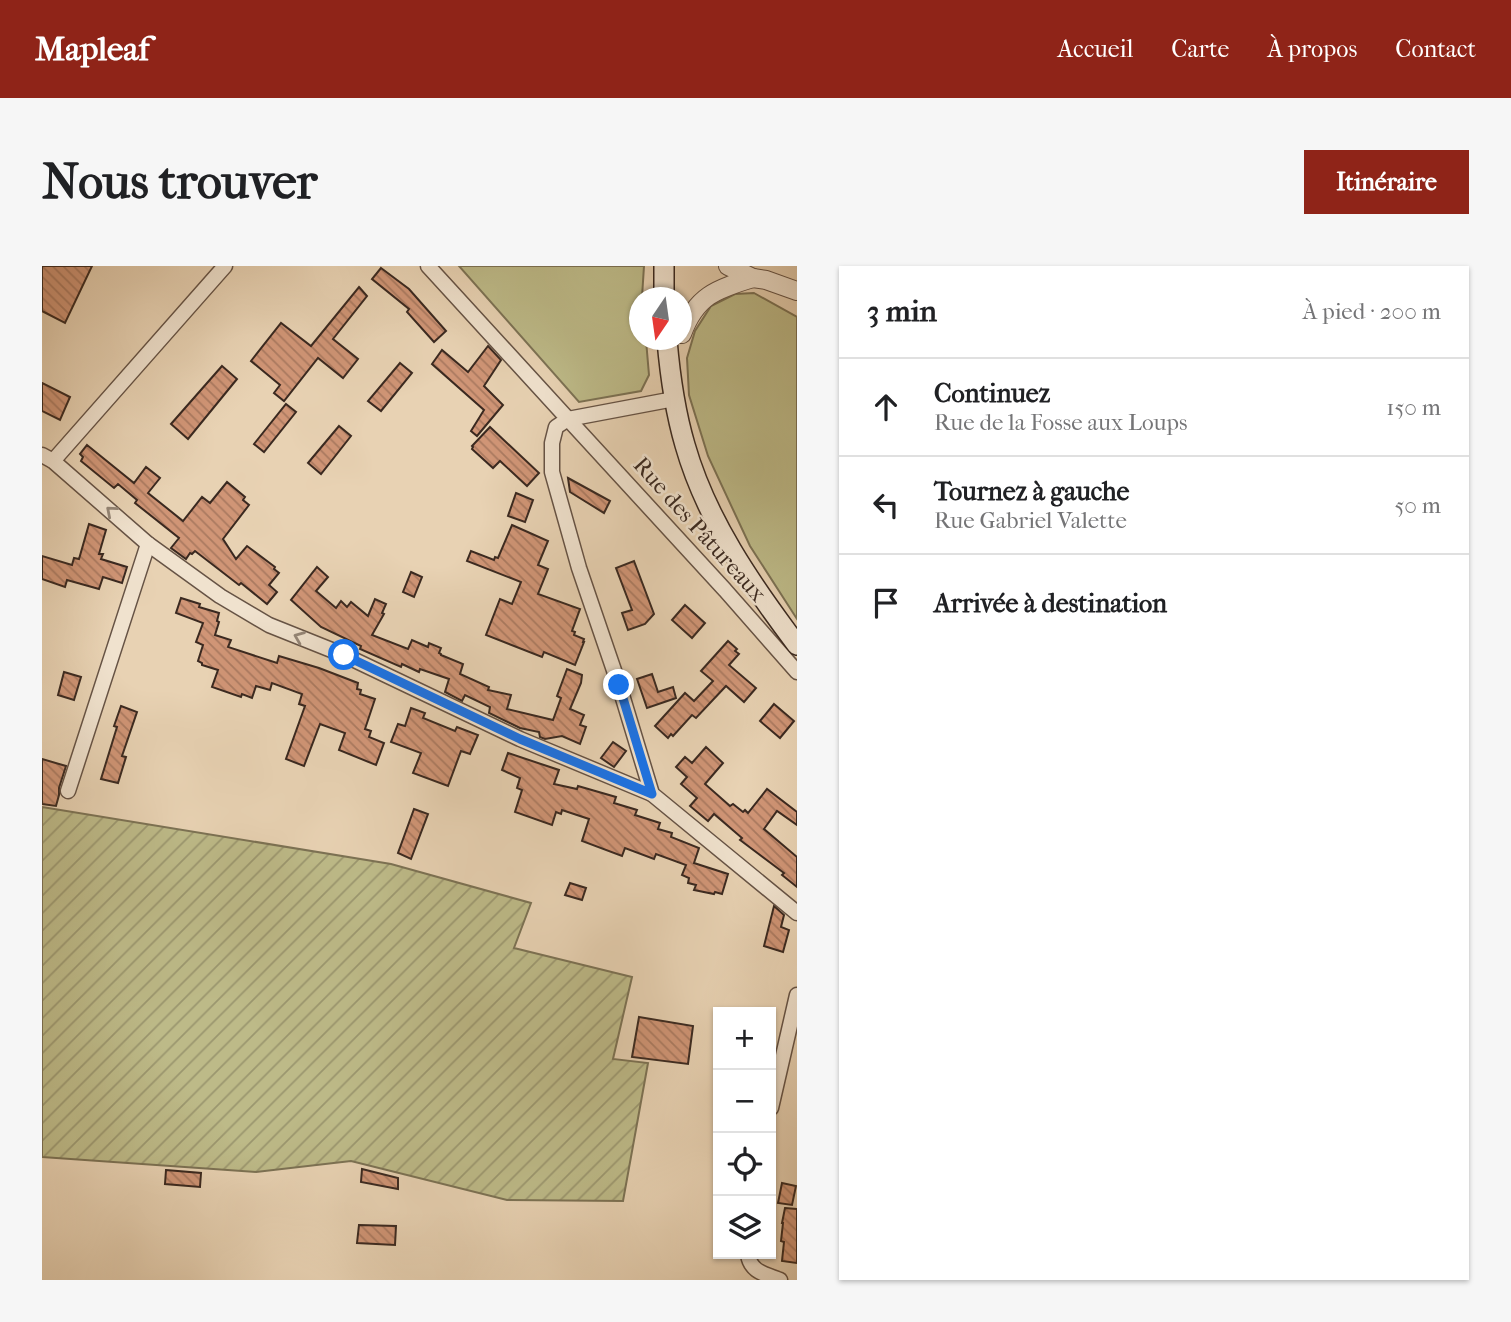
<!DOCTYPE html>
<html lang="fr">
<head>
<meta charset="utf-8">
<style>
  :root { --surface:#fff; --page:#f6f6f6; --text:#202124; --muted:#757577; --line:#e0e0e0; --accent:#8f2418 }
  body { margin:0; font-family:"IM FELL French Canon",serif; background:var(--page); color:var(--text) }
  .controls { position:absolute; right:21px; bottom:21px; display:grid; overflow:hidden; border-radius:0px; box-shadow:0 2px 5px #0004 }
  .controls button { width:63px; height:63px; display:grid; place-items:center; padding:0; border:0; border-bottom:2px solid var(--line); background:var(--surface); color:var(--text); font:35px sans-serif }
  .compass { position:absolute; left:587px; top:21px; width:63px; height:63px; border-radius:50%; background:var(--surface); box-shadow:0 2px 5px #0004; rotate:193deg }
  .stop { position:absolute; width:21px; height:21px; margin:-16px; border:5px solid #1a73e8; border-radius:50%; background:#fff }
  .stop.end { background:#1a73e8; border-color:#fff; box-shadow:0 2px 7px #0008 }
  .list { margin:0; padding:0; list-style:none }
  h2 { display:flex; justify-content:space-between; align-items:center; height:91px; margin:0; padding:0 28px; font-size:30px }
  h2 small { font-size:23px; font-weight:400; color:var(--muted) }
  .list li { display:grid; grid-template-columns:46px 1fr auto; gap:21px; align-items:center; box-sizing:border-box; height:98px; padding:0 28px; border-top:2px solid var(--line) }
  .list b { display:block; font-size:26px; white-space:nowrap }
  .list p { margin:0; font-size:23px; white-space:nowrap; color:var(--muted) }
  .list em { font-size:23px; font-style:normal; color:var(--muted) }
  .icon { flex:none; width:38px; height:38px; fill:none; stroke:currentColor; stroke-width:2; stroke-linecap:round; stroke-linejoin:round }
  .map { position:relative; flex:none; width:755px; height:1014px; overflow:hidden; border-radius:0px }
  header { display:flex; align-items:center; gap:42px; box-sizing:border-box; height:98px; padding:0 35px; background:var(--accent); color:#fff }
  header strong { font-size:33px }
  nav { display:flex; gap:38px; margin-inline-start:auto; font-size:24px }
  .intro { display:flex; align-items:center; justify-content:space-between; box-sizing:border-box; height:168px; padding:0 42px }
  h1 { margin:0; font-size:49px }
  .button { padding:18px 32px; border-radius:0px; background:var(--accent); color:#fff; font-size:24px; font-weight:700 }
  main { display:flex; gap:42px; padding:0 42px }
  aside { flex:1; background:var(--surface); border-radius:0px; box-shadow:0 2px 5px #0004 }
  .map>svg:first-child { display:block }
  .park { fill:#bdba88; stroke:#7c7254; stroke-width:2 }
  .garden { fill:url(#garden-furrows); stroke:#7c7254; stroke-width:2 }
  .building { fill:url(#building-back-hatch); stroke:#3a2920; stroke-width:2 }
  .lines { fill:none; stroke-linecap:round; stroke-linejoin:round }
  .minor-casing { stroke:#665345; stroke-width:17 }
  .tertiary-casing { stroke:#665345; stroke-width:20 }
  .secondary-casing { stroke:#3a2920; stroke-width:22 }
  .minor { stroke:#f0e2ce; stroke-width:14 }
  .tertiary { stroke:#f0e2ce; stroke-width:18 }
  .secondary { stroke:#f0e2ce; stroke-width:19 }
  .oneway { stroke:#958677 }
  .route { stroke:#1a73e8; stroke-width:9 }
  .labels { text-anchor:middle; stroke-width:5; stroke-linejoin:round; paint-order:stroke }
  .street-label { font-size:23px; fill:#3a2920; stroke:#f0e2ce }
</style>
</head>
<body>
<header>
<strong>Mapleaf</strong>
<nav><a>Accueil</a><a>Carte</a><a>À propos</a><a>Contact</a></nav>
</header>
<div class="intro"><h1>Nous trouver</h1><a class="button">Itinéraire</a></div>
<main>
<div class="map">
<svg width="755" height="1014" viewBox="0 0 755 1014">
  <defs>
    <pattern id="garden-furrows" width="10" height="10" patternUnits="userSpaceOnUse" patternTransform="scale(1.75)"><rect width="10" height="10" fill="#bdba88"/><path d="M-1 1l2-2M0 10L10 0M9 11l2-2" fill="none" stroke="#9b976f"/></pattern>
    <pattern id="building-back-hatch" width="6" height="6" patternUnits="userSpaceOnUse" patternTransform="scale(1.75)"><rect width="6" height="6" fill="#d09576"/><path d="M-1 5l2 2M0 0l6 6M5-1l2 2" fill="none" stroke="#aa7a60"/></pattern>
  </defs>
  <rect width="100%" height="100%" fill="#e8d2b3"/>
  <filter id="stains"><feTurbulence type="fractalNoise" baseFrequency=".00286" numOctaves="4"/><feColorMatrix values="0 0 0 0 .2 0 0 0 0 .09 0 0 0 0 .02 0 0 0 .5 -.17"/></filter>
  <radialGradient id="worn" r=".72"><stop offset=".6" stop-color="#630" stop-opacity="0"/><stop offset="1" stop-color="#630" stop-opacity=".3"/></radialGradient>
  <!-- park -->
  <g class="park">
    <polygon points="417,0 602,0 600,31 598,32 598,74 604,74 607,109 599,125 537,136"/>
    <polygon points="712,27 755,51 755,353 708,280 666,190 647,129 645,92 653,65 669,40 693,28"/>
  </g>
  <!-- garden -->
  <polygon class="garden" points="0,541 349,598 489,637 472,682 590,711 571,793 606,797 581,935 465,934 309,895 214,906 0,891"/>
  <!-- building -->
  <g class="building">
    <polygon points="0,0 50,0 23,57 0,45"/>
    <polygon points="339,2 367,23 404,65 392,76 365,46 367,43 330,13"/>
    <polygon points="317,21 325,30 291,73 316,93 301,112 276,92 242,135 232,127 238,119 209,95 239,57 269,80"/>
    <polygon points="446,80 459,94 442,120 461,139 435,170 429,165 442,144 390,98 400,84 426,106"/>
    <polygon points="358,97 370,107 339,145 326,135"/>
    <polygon points="180,100 195,113 146,173 129,158"/>
    <polygon points="0,117 28,131 18,154 0,145"/>
    <polygon points="244,138 254,146 222,186 212,178"/>
    <polygon points="297,160 309,170 279,208 266,197"/>
    <polygon points="448,161 497,207 485,220 458,195 451,202 430,183 431,181 430,180"/>
    <polygon points="45,179 92,217 104,201 118,212 106,227 141,255 160,231 168,237 185,216 203,231 201,234 207,239 181,273 194,293 205,280 233,301 232,303 237,307 227,319 235,326 225,338 199,317 197,319 153,285 150,288 148,287 144,293 129,282 137,272 93,237 95,234 76,218 72,222 39,195 41,191 38,188"/>
    <polygon points="526,212 568,235 562,247 528,226"/>
    <polygon points="474,227 491,234 483,256 466,250"/>
    <polygon points="47,258 64,264 57,288 61,288 59,293 85,301 80,317 61,311 57,323 25,314 23,321 0,313 0,290 30,299 32,292 37,293"/>
    <polygon points="470,259 506,275 496,299 506,303 496,328 538,343 530,365 533,366 532,369 542,373 541,376 542,376 533,399 502,386 500,391 444,369 458,333 470,338 479,316 425,295 429,285 452,294 453,291 456,292"/>
    <polygon points="592,295 612,348 603,358 586,364 580,347 590,344 574,302"/>
    <polygon points="275,301 286,311 274,325 294,342 299,335 305,341 309,336 326,350 333,333 344,338 340,347 342,348 330,369 366,383 370,374 386,381 387,377 399,382 397,387 399,388 399,389 421,398 418,408 447,421 446,424 469,429 465,443 511,454 519,432 515,430 525,403 540,409 539,417 528,443 542,449 538,459 544,461 538,478 520,470 503,473 498,471 497,466 478,462 447,447 448,441 423,429 420,435 403,426 407,413 378,403 377,406 360,398 359,401 318,383 319,380 279,361 249,334"/>
    <polygon points="369,306 380,311 372,331 361,326"/>
    <polygon points="139,332 158,338 157,341 177,347 175,355 177,356 173,369 189,374 186,381 235,397 237,390 277,402 316,417 315,423 319,424 318,428 333,433 323,463 329,465 327,471 342,477 334,499 297,484 303,467 278,458 262,500 244,493 263,440 257,438 260,428 230,417 228,424 214,420 210,432 200,428 199,431 170,421 176,404 160,399 160,397 156,395 161,379 154,376 161,357 134,347"/>
    <polygon points="643,339 663,357 650,372 630,354"/>
    <polygon points="686,375 695,383 693,385 697,388 687,399 714,422 702,436 684,420 654,452 650,449 631,470 629,468 626,472 613,460 643,427 652,435 671,415 659,405"/>
    <polygon points="22,406 39,411 32,434 16,429"/>
    <polygon points="610,408 616,426 631,421 634,432 605,442 595,413"/>
    <polygon points="732,438 752,455 738,472 718,455"/>
    <polygon points="79,440 95,446 80,490 84,491 76,517 59,513 75,461 72,460"/>
    <polygon points="369,442 383,447 381,452 413,465 415,461 436,469 428,488 419,485 406,520 371,507 379,487 349,476 356,458 363,460"/>
    <polygon points="571,476 584,485 572,501 559,492"/>
    <polygon points="664,481 681,497 663,518 688,540 691,538 701,546 703,544 706,547 725,523 755,546 755,559 735,545 722,563 755,591 755,621 740,609 742,607 698,574 700,572 672,548 666,555 648,540 655,532 639,518 645,511 634,501 643,491 650,497"/>
    <polygon points="466,487 517,504 512,518 535,523 536,520 574,531 572,537 595,544 593,549 618,557 616,563 630,567 629,571 657,582 652,597 686,608 680,628 673,626 672,628 652,624 654,619 646,617 647,612 640,609 644,599 614,588 612,593 583,582 580,590 540,575 547,553 520,544 519,548 514,546 510,559 473,546 480,524 475,522 478,512 460,504"/>
    <polygon points="0,493 24,500 17,522 17,529 14,540 0,538"/>
    <polygon points="372,543 386,548 369,593 356,587"/>
    <polygon points="528,617 544,622 540,634 523,629"/>
    <polygon points="732,640 742,649 739,661 747,664 741,686 722,680"/>
    <polygon points="597,751 651,760 646,798 590,791"/>
    <polygon points="320,903 356,912 356,923 319,916"/>
    <polygon points="124,904 159,907 158,921 123,918"/>
    <polygon points="740,917 754,920 750,939 736,937"/>
    <polygon points="743,942 755,943 755,997 740,995 742,976 739,975 741,957 740,957"/>
    <polygon points="317,959 354,960 353,979 315,977"/>
  </g>
  <g class="lines">
    <defs>
      <g id="minor">
        <polyline points="386,0 526,153 514,161 510,177 510,206 537,302 577,419 610,528 755,647"/>
        <polyline points="526,153 683,324 755,406"/>
        <polyline points="526,153 632,133"/>
        <polyline points="0,189 11,195 106,278 178,330 227,359 302,389 478,473 610,528"/>
        <polyline points="11,195 183,0"/>
        <polyline points="26,525 106,278"/>
        <polyline points="729,842 755,729"/>
        <path d="M 706,988 C 708,1006 723,1008 738,1014"/>
      </g>
      <g id="tertiary">
        <polyline points="686,0 711,12 724,14 755,25"/>
        <path d="M 640,68 C 654,30 674,23 711,12"/>
      </g>
      <g id="secondary">
        <polyline points="622,32 622,0"/>
        <path d="M 625,74 C 628,109 633,145 643,179 C 664,253 709,318 755,379"/>
      </g>
    </defs>
    <!-- minor casing -->
    <use href="#minor" class="minor-casing"/>
    <!-- tertiary casing -->
    <use href="#tertiary" class="tertiary-casing"/>
    <!-- secondary casing -->
    <use href="#secondary" class="secondary-casing"/>
    <!-- minor -->
    <use href="#minor" class="minor"/>
    <!-- tertiary -->
    <use href="#tertiary" class="tertiary"/>
    <!-- secondary -->
    <use href="#secondary" class="secondary"/>
  </g>
  <!-- one-way arrows -->
  <defs><path id="oneway-chevron" d="M-2-3.5L2.5 0L-2 3.5" fill="none" stroke-width="1.6" stroke-linecap="round" stroke-linejoin="round" transform="scale(1.75)"/></defs>
  <g class="oneway">
    <use href="#oneway-chevron" transform="translate(69 245) rotate(-139)"/>
    <use href="#oneway-chevron" transform="translate(257 371) rotate(-158)"/>
  </g>
  <g class="lines">
    <!-- route -->
    <polyline class="route" points="302,389 478,473 610,528 577,419"/>
  </g>
  <g class="labels">
    <!-- street labels -->
    <g class="street-label">
      <text transform="translate(658 263) rotate(48)" y="8">Rue des Pâtureaux</text>
    </g>
  </g>
  <rect width="100%" height="100%" filter="url(#stains)"/>
  <rect width="100%" height="100%" fill="url(#worn)"/>
</svg>
<div class="controls">
<button>+</button>
<button>−</button>
<button><svg class="icon" aria-label="locate" viewBox="0 0 24 24"><circle cx="12" cy="12" r="6"/><path d="M12 2v4M12 18v4M2 12h4M18 12h4"/></svg></button>
<button><svg class="icon" aria-label="layers" viewBox="0 0 24 24"><path d="M12 4l9 5-9 5-9-5zM3 14l9 5 9-5"/></svg></button>
</div>
<svg class="compass" viewBox="-18 -18 36 36"><path d="M0-13l5 13h-10z" fill="#e53935"/><path d="M0 13l5-13h-10z" fill="#757577"/></svg>
<div class="stop" style="left:302px;top:389px"></div>
<div class="stop end" style="left:577px;top:419px"></div>
</div>
<aside>
<h2>3 min<small>À pied · 200 m</small></h2>
<ul class="list">
<li><svg class="icon" aria-label="ahead" viewBox="0 0 24 24"><path d="M12 20V5M6 11l6-6 6 6"/></svg><div><b>Continuez</b><p>Rue de la Fosse aux Loups</p></div><em>150 m</em></li>
<li><svg class="icon" aria-label="left" viewBox="0 0 24 24"><path d="M17 20v-9H6M10 6l-5 5 5 5"/></svg><div><b>Tournez à gauche</b><p>Rue Gabriel Valette</p></div><em>50 m</em></li>
<li><svg class="icon" aria-label="arrive" viewBox="0 0 24 24"><path d="M6 21V4h12l-3 4 3 4H6"/></svg><div><b>Arrivée à destination</b></div></li>
</ul>
</aside>
</main>
</body>
</html>
